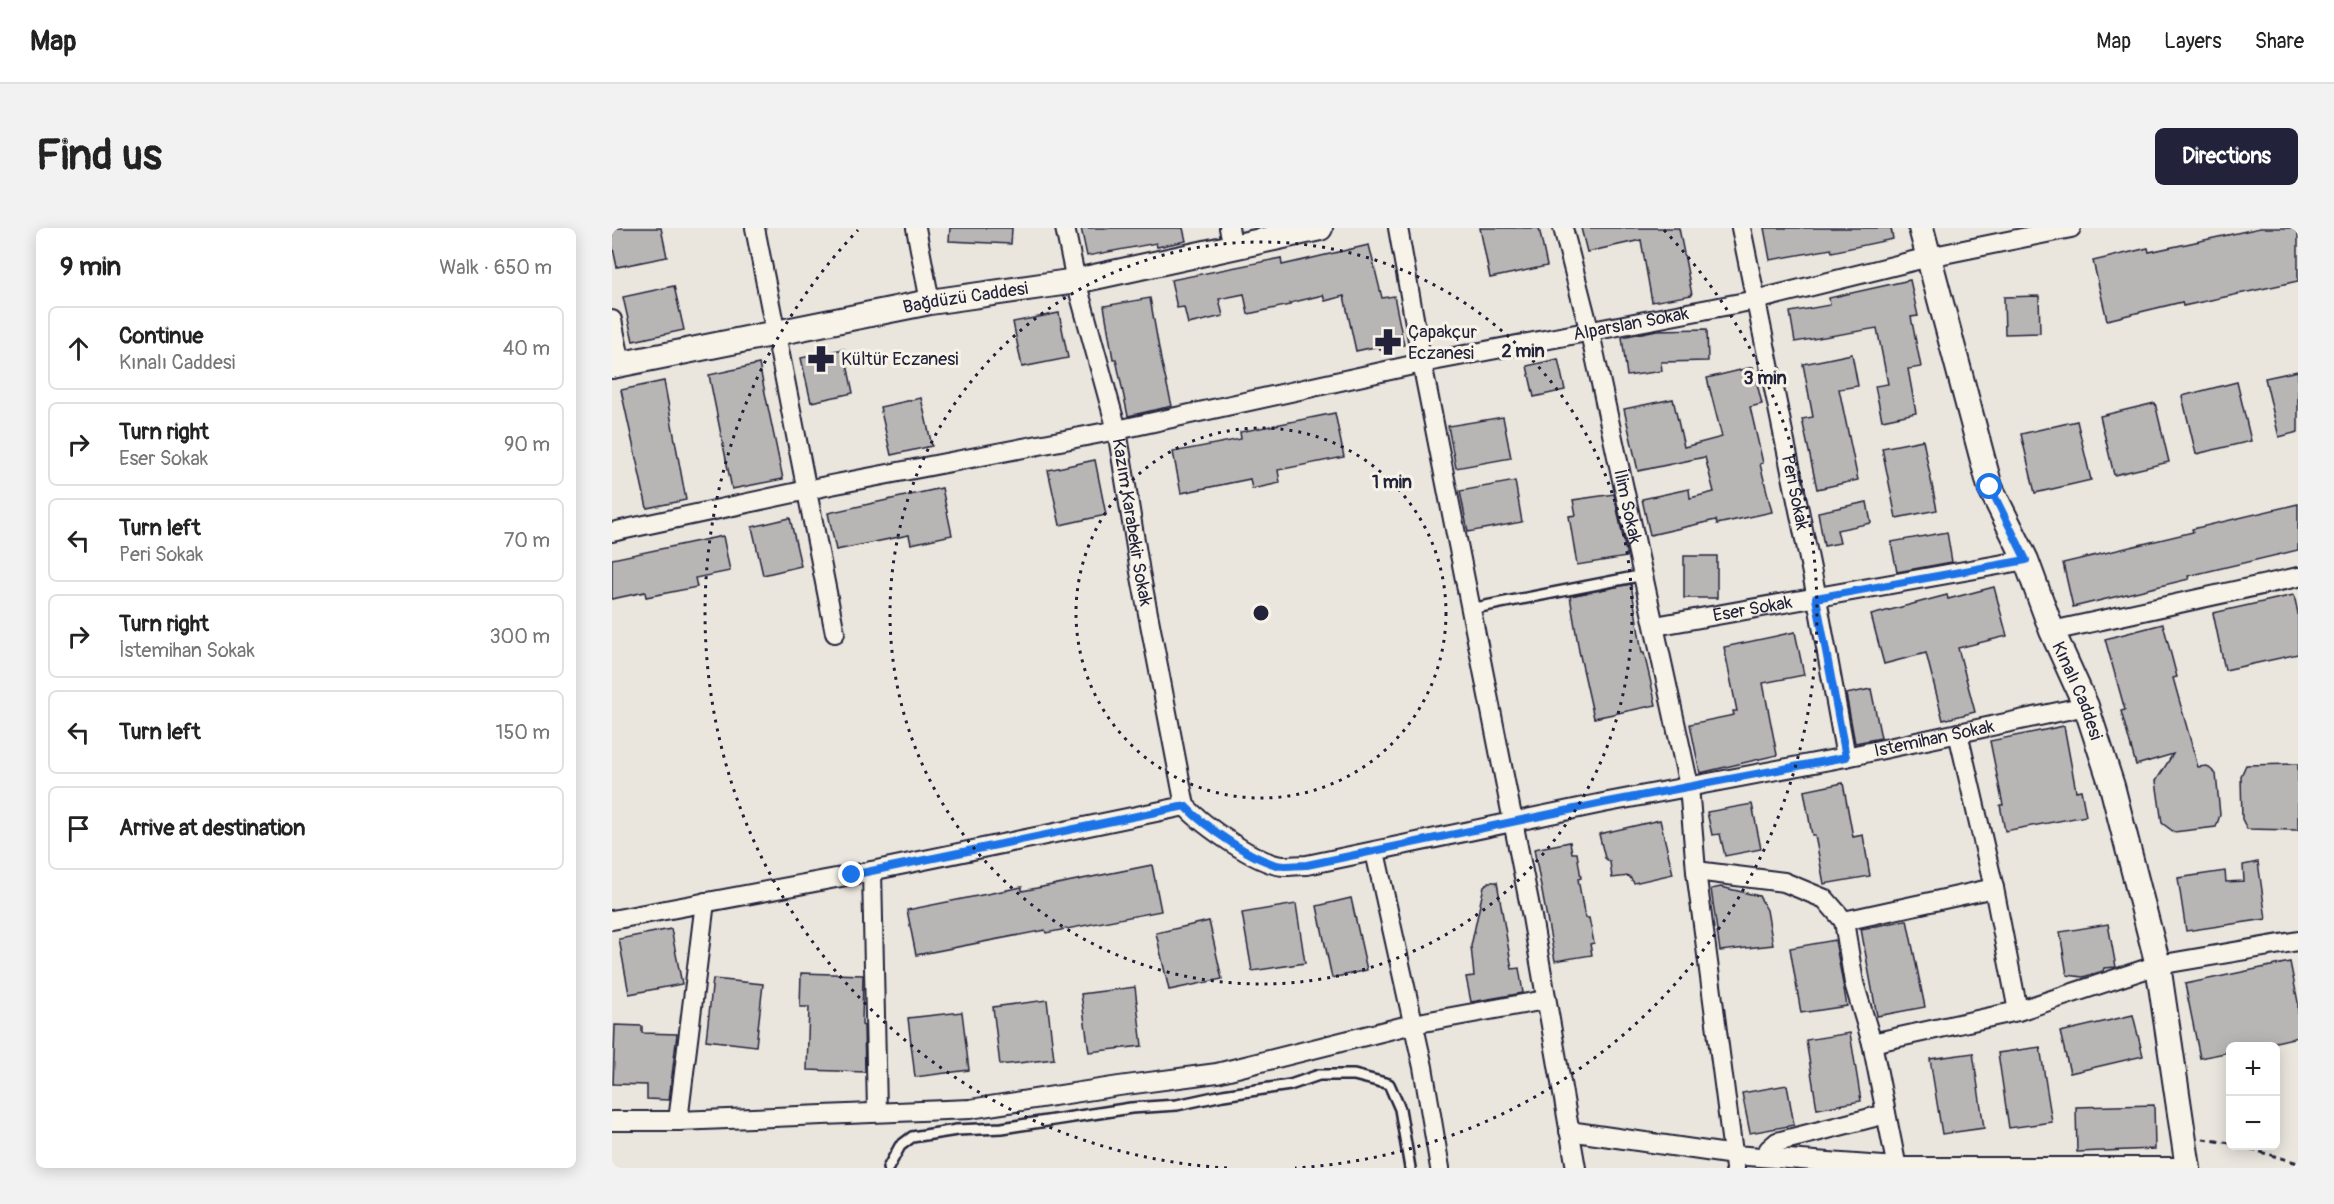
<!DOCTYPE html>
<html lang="en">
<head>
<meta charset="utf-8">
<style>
  :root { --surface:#fff; --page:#f2f2f2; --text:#222; --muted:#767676; --line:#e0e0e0; --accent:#22223b }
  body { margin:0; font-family:Pangolin,sans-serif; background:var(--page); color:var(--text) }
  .controls { position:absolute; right:18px; bottom:18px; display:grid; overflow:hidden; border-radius:9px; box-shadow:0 3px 15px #0003 }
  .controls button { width:54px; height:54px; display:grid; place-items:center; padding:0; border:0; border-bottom:2px solid var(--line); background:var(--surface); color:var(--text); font:30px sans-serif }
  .stop { position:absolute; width:18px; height:18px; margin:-14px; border:4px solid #1a73e8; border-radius:50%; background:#fff }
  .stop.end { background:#1a73e8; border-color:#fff; box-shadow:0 2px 6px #0008 }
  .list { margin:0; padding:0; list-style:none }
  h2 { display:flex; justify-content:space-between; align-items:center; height:78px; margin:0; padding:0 24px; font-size:26px }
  h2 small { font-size:20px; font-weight:400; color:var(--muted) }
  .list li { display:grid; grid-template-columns:39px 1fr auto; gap:18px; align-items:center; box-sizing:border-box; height:84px; margin:0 12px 12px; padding:0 12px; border:2px solid var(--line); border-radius:9px }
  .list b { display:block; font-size:22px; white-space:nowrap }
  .list p { margin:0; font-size:20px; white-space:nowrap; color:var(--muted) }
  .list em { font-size:20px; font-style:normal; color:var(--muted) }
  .icon { flex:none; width:33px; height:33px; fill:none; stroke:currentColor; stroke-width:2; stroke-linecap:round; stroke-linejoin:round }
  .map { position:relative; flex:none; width:1686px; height:940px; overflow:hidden; border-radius:9px }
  header { display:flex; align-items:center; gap:36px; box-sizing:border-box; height:84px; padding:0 30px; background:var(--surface); border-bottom:2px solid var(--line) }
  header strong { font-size:28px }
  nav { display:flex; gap:33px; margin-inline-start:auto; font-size:21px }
  .intro { display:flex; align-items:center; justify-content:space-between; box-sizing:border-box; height:144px; padding:0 36px }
  h1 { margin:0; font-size:42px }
  .button { padding:15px 27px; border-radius:9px; background:var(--accent); color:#fff; font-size:21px; font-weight:700 }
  main { display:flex; gap:36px; padding:0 36px }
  aside { flex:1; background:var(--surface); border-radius:9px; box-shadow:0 3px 15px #0003 }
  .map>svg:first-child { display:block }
  .building { fill:#b8b6b5; stroke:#22223b; stroke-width:1.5 }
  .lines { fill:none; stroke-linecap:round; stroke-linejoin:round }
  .lane-casing { stroke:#22223b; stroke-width:14 }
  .street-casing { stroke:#22223b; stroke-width:22 }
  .secondary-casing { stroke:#22223b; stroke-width:28 }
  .path { stroke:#22223b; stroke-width:3; stroke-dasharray:6 4.5; stroke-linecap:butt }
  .lane { stroke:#f7f3e8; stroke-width:9 }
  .street { stroke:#f7f3e8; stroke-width:18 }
  .secondary { stroke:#f7f3e8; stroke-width:24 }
  .route { stroke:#1a73e8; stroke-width:8 }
  .ring { fill:none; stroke:#22223b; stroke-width:3; stroke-dasharray:3 6 }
  .labels { text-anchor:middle; stroke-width:6; stroke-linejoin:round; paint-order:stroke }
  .street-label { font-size:18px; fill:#22223b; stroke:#f7f3e8 }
  .poi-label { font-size:18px; fill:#22223b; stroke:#f7f3e8; text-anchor:start }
  .centre { fill:#22223b; stroke:#f7f3e8; stroke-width:3 }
  .ring-label { font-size:18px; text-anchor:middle; font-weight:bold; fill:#22223b; stroke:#f7f3e8; stroke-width:6; stroke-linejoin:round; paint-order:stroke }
</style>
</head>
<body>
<header>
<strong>Map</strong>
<nav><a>Map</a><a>Layers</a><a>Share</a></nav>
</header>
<div class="intro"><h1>Find us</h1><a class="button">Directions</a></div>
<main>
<aside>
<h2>9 min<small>Walk · 650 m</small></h2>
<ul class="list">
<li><svg class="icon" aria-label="ahead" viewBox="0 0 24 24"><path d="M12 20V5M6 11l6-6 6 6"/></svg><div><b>Continue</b><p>Kınalı Caddesi</p></div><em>40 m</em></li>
<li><svg class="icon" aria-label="right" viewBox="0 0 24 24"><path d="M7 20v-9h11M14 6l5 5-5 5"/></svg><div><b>Turn right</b><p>Eser Sokak</p></div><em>90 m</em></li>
<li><svg class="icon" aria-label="left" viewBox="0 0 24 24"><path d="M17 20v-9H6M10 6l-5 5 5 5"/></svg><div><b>Turn left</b><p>Peri Sokak</p></div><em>70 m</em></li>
<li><svg class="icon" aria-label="right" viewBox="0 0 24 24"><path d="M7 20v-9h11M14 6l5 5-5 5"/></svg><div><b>Turn right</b><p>İstemihan Sokak</p></div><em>300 m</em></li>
<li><svg class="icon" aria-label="left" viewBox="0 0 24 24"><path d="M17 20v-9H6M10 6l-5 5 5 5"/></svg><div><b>Turn left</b></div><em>150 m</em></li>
<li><svg class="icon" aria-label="arrive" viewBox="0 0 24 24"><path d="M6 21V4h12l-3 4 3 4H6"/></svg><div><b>Arrive at destination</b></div></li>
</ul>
</aside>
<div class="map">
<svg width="1686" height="940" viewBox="0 0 1686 940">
  <rect width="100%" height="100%" fill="#eae6de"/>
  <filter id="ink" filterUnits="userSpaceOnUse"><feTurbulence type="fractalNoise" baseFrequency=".0167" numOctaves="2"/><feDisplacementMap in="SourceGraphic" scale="12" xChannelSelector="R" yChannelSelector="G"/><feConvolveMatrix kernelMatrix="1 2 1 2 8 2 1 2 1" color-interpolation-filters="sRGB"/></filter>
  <g filter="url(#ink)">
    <!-- building -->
    <g class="building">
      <polygon points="0,0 49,0 55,29 5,39 0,16"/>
      <polygon points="338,0 400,0 399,16 337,13"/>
      <polygon points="469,0 571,0 574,13 545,19 544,15 475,28"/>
      <polygon points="868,0 927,0 935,38 878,50"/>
      <polygon points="969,0 1067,0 1080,67 1040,74 1029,12 975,24"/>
      <polygon points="1152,0 1279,0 1281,11 1220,24 1219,21 1158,32"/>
      <polygon points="1648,0 1686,0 1686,53 1571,78 1570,74 1495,92 1481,33 1536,20 1537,24"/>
      <polygon points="757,17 770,70 782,68 792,117 768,122 767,118 744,123 732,68 713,73 711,67 678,75 678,77 636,86 632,66 607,71 611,88 576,96 572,79 565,80 559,52 669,30 670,37"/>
      <polygon points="1298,52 1306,88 1299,89 1309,139 1296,141 1304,185 1270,192 1263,158 1276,156 1265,100 1183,114 1178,84 1218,77 1217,70"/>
      <polygon points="62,58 72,102 21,113 11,69"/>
      <polygon points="1427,68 1428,105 1393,106 1392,69"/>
      <polygon points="538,70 549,132 560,178 516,188 504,131 501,131 492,78"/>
      <polygon points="447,85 456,130 410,139 401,94"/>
      <polygon points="1095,101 1096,133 1049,134 1050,143 1015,148 1010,109 1045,102"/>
      <polygon points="232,121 241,165 199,174 189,130"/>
      <polygon points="1240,126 1246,158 1227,161 1246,252 1205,261 1190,191 1201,189 1191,136"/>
      <polygon points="946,131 953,162 922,169 915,138"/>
      <polygon points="147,136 171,251 120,261 97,147"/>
      <polygon points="1141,139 1150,176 1138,179 1151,235 1148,236 1160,284 1105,296 1104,292 1038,307 1030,271 1077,261 1078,270 1102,264 1093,229 1026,243 1012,181 1061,171 1072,219 1110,209 1095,150"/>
      <polygon points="1686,143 1686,204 1667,209 1653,150"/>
      <polygon points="52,153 74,272 35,280 9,162"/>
      <polygon points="1625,154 1639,213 1584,226 1570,168"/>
      <polygon points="309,170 320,218 279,227 268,179"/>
      <polygon points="1543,175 1557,234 1502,247 1488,188"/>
      <polygon points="723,185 732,229 666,242 668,255 640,261 638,251 569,265 561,224 629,211 628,204"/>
      <polygon points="891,189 899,230 844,240 836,198"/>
      <polygon points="1465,193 1479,252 1423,265 1409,206"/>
      <polygon points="1311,212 1325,282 1284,290 1270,220"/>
      <polygon points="483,232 494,287 448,297 436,242"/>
      <polygon points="903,253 910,294 856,304 848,263"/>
      <polygon points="330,260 340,307 299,316 297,307 224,322 216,285"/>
      <polygon points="1002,266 1015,329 965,337 957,288 964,287 961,272"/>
      <polygon points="1255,274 1259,295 1225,302 1228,315 1212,318 1206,284"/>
      <polygon points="1686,276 1686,322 1576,348 1577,351 1461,379 1451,335 1581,304 1580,301"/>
      <polygon points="178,290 189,338 151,347 140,299"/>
      <polygon points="1335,304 1340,334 1285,344 1279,314"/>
      <polygon points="111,308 118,343 83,350 85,359 34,369 33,364 0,371 0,331"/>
      <rect x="1072" y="328" width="33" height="42"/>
      <polygon points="1019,356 1030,425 1032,425 1044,477 982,490 967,423 958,368"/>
      <polygon points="1382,359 1395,408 1346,420 1363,484 1331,492 1314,425 1272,436 1259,387 1335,367 1336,371"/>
      <polygon points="1682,367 1686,385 1686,426 1613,442 1601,385"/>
      <polygon points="1551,396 1565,449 1561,450 1586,539 1595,538 1604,546 1608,587 1604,599 1562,604 1550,595 1544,553 1561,526 1524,537 1509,483 1513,482 1493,411"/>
      <polygon points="1183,404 1192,447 1151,455 1165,527 1088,545 1078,496 1122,487 1121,483 1125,483 1112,419"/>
      <polygon points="1259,461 1269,510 1243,515 1234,466"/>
      <polygon points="1452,498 1464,563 1469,562 1474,588 1393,603 1388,577 1391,577 1378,513"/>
      <polygon points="1686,536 1686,602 1635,601 1630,591 1629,548 1634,537"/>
      <polygon points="1231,555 1241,609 1251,607 1258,648 1212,656 1203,607 1200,607 1192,563"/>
      <polygon points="1140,576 1149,621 1113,628 1108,606 1100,607 1095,584"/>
      <polygon points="1048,592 1061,646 1022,655 1017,648 1000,650 998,634 993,630 987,606"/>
      <polygon points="958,614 960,625 965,625 969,650 966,651 971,679 973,690 977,690 982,715 978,716 980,727 943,733 922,621"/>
      <polygon points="1646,634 1654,691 1574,703 1566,650 1613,643 1614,654 1632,653 1631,637"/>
      <polygon points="540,637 549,683 434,705 433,702 304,727 295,682 410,659 410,663"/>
      <polygon points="877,654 885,654 900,741 907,740 911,765 859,774 854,749 862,748 859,718 872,658"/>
      <polygon points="1109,659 1147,668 1155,682 1161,717 1108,723 1099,661"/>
      <polygon points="739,670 755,742 720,750 705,678"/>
      <polygon points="684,676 693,735 640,743 630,685"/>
      <polygon points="1295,692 1313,779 1265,788 1249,701"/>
      <polygon points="597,693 610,751 557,762 544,705"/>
      <polygon points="1496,696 1504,739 1492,740 1491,743 1471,749 1455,747 1448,704"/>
      <polygon points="59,701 70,756 17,766 7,711"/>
      <polygon points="1223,712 1235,778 1189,785 1178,720"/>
      <polygon points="1678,734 1686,774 1686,809 1641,819 1618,819 1618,824 1588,830 1573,756"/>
      <polygon points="189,745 251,747 250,797 252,798 253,844 195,842 197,779 188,779"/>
      <polygon points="101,751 151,756 144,818 94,812"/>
      <polygon points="523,759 530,818 477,824 469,766"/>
      <polygon points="435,772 442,831 388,837 381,779"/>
      <polygon points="350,784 357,842 303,849 296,790"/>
      <polygon points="1521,787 1531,828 1458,845 1448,804"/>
      <polygon points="3,797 30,798 30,805 65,806 57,872 35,871 35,857 1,856"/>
      <polygon points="1238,805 1249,873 1205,881 1194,812"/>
      <polygon points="1428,819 1440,894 1397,900 1386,825"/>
      <polygon points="1361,825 1372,900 1330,906 1318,831"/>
      <polygon points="1175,857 1182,897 1138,905 1130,865"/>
      <polygon points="1542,877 1543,921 1465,924 1464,879"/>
    </g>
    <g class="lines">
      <defs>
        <g id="lane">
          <polyline points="858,381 1032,347"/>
          <polyline points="276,940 288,918 300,909 345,902 390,900 519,880 565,877 611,867 678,857 707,847 742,847 777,856 788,881 798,940"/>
        </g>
        <g id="street">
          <polyline points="143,0 223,405"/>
          <polyline points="304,0 318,74"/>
          <path id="s1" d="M 453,0 L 464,53 L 505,202 L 528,344 L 573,578 C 591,597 645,636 671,638 C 679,638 687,637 695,637 L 991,575 L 1234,529 L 1474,478"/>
          <polyline points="617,0 621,19"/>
          <polyline points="786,0 810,135 920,689 964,940"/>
          <path id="s2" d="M 951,0 L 978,105 L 1077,558 L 1084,643 L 1123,940"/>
          <path id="s3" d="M 1129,0 L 1204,365 L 1234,529"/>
          <polyline points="0,92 9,136"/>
          <path id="s4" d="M 0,304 L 219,257 L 505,202 L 810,135 L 1144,72 L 1317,29 L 1459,0"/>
          <path id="s5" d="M 1043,398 L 1414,332"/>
          <polyline points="1440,403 1686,349"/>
          <polyline points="1346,505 1382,660 1406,783"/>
          <polyline points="763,624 811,839 828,940"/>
          <polyline points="260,643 265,884"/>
          <polyline points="1084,643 1172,654 1213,671 1232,693 1382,660"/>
          <polyline points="0,692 240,647 573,578"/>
          <polyline points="1232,693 1242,755 1260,815 1285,940"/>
          <polyline points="1260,815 1406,783 1546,737 1686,713"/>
          <polyline points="0,893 66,893 358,881 507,858 605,845 801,796 933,772"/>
          <polyline points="66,893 93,674"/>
          <polyline points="957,903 1122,927 1285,939 1575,939"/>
          <polyline points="1152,929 1157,921 1165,914 1274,886"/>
        </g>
        <g id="secondary">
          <path id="s6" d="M 1309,0 L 1378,259 L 1414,332 L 1440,403 L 1474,478 L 1500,558 L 1546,737 L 1576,940"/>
          <path id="s7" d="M 0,138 L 318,74 L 464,53 L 708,0"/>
        </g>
      </defs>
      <!-- lane casing -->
      <use href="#lane" class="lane-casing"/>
      <!-- street casing -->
      <use href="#street" class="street-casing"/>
      <!-- secondary casing -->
      <use href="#secondary" class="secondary-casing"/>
      <!-- path -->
      <g class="path">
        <polyline points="1591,911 1618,915"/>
        <polyline points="1628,918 1686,935"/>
      </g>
      <!-- lane -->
      <use href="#lane" class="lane"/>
      <!-- street -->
      <use href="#street" class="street"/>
      <!-- secondary -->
      <use href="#secondary" class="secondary"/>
    </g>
  </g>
  <g class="lines" filter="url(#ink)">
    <!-- route -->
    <path class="route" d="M 240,647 L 573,578 C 591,597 645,636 672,638 C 679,638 687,637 695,637 L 991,575 L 1234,529 L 1204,370 L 1414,332 L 1378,259"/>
  </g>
  <!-- distance rings -->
  <g class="ring">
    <circle cx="649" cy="385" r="185"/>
    <circle cx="649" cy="385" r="371"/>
    <path d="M615 940A556 556 0 0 1 246 2M1052 2A556 556 0 0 1 683 940"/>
  </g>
  <!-- icons -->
  <defs>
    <symbol id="pharmacy-bare" viewBox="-9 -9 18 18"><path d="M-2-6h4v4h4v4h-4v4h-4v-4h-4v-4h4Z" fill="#22223b" stroke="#f7f3e8" stroke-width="2.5" paint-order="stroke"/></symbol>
  </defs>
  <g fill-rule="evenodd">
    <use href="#pharmacy-bare" x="757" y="95" width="38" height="38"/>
    <use href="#pharmacy-bare" x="190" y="112" width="38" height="38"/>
  </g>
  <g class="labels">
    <!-- street labels -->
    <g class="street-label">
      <text dy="6" stroke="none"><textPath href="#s7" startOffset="360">Bağdüzü Caddesi</textPath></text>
      <text dy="6" stroke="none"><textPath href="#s4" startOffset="1040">Alparslan Sokak</textPath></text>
      <text dy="6" stroke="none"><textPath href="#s3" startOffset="270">Peri Sokak</textPath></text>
      <text dy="6" stroke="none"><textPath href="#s2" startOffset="286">İlim Sokak</textPath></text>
      <text dy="6" stroke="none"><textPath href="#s1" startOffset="302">Kazım Karabekir Sokak</textPath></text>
      <text dy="6" stroke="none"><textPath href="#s5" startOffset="99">Eser Sokak</textPath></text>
      <text dy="6" stroke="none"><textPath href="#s6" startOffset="490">Kınalı Caddesi</textPath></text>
      <text dy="6" stroke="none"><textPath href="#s1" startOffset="1371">İstemihan Sokak</textPath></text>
    </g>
    <!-- poi labels -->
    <g class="poi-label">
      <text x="796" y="110">Çapakçur<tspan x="796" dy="21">Eczanesi</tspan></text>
      <text x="229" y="137">Kültür Eczanesi</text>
    </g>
  </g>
  <circle cx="649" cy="385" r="9" class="centre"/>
  <g class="ring-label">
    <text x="911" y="129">2 min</text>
    <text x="1153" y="156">3 min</text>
    <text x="780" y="260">1 min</text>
  </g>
</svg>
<div class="controls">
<button>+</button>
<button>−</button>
</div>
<div class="stop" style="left:1378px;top:259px"></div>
<div class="stop end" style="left:240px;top:647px"></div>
</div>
</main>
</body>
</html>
